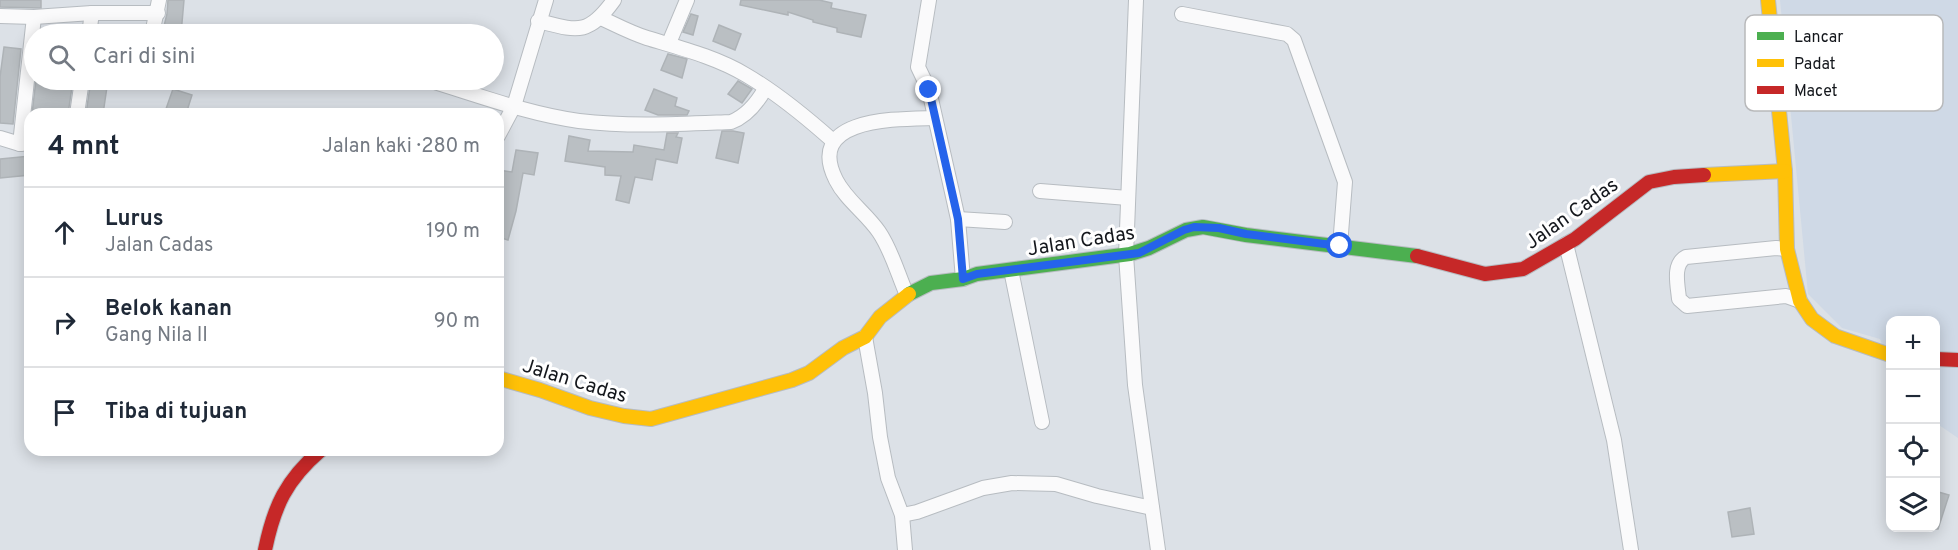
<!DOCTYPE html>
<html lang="id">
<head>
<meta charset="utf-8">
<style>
  :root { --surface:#fff; --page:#f2f2f3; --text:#1f2937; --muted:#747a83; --line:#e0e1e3 }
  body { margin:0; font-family:Overpass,sans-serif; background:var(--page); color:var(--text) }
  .controls { position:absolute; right:18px; bottom:18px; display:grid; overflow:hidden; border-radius:12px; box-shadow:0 3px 15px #0003 }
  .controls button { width:54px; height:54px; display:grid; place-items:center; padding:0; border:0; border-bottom:2px solid var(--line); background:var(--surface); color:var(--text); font:30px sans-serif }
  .stop { position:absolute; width:18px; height:18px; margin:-14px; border:4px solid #2563eb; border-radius:50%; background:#fff }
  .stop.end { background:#2563eb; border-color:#fff; box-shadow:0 2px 6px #0008 }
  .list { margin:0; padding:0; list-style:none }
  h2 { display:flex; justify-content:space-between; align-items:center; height:78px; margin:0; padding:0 24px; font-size:26px }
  h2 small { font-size:20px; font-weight:400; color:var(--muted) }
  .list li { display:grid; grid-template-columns:39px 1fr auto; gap:18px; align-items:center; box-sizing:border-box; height:90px; padding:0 24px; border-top:2px solid var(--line) }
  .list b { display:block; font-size:22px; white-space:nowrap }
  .list p { margin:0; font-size:20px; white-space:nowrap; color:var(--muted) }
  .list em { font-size:20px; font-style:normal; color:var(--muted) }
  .icon { flex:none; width:33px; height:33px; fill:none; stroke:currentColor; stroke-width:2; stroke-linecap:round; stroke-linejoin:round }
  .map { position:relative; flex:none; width:1958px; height:550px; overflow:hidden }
  .search { position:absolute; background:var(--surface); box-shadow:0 3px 15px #0003; left:24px; top:24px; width:480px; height:66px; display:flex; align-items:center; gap:15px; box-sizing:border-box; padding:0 21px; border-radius:33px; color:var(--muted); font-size:22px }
  .panel { position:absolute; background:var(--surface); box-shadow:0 3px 15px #0003; left:24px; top:108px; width:480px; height:348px; border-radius:18px }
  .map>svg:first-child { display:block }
  .built { fill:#cfd9e6 }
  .building { fill:#babfc3; stroke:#aeb3b7; stroke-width:1.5 }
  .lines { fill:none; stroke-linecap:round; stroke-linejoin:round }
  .street-casing { stroke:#b7bcc1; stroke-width:16 }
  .fast-casing { stroke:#b7bcc1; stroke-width:16 }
  .slow-casing { stroke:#b7bcc1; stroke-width:16 }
  .jam-casing { stroke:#b7bcc1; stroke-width:16 }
  .street { stroke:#fafafb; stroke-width:14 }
  .fast { stroke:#4caf50; stroke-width:14 }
  .slow { stroke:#ffc107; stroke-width:14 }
  .jam { stroke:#c62828; stroke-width:14 }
  .route { stroke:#2563eb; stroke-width:8 }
  .labels { text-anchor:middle; stroke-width:6; stroke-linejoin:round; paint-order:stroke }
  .street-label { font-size:20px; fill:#14171c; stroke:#fff }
  .key { fill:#fff; stroke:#b8b9bb; stroke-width:1.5 }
  .key-label { font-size:16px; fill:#14171c }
</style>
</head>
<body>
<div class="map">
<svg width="1958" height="550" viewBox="0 0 1958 550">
  <rect width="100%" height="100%" fill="#dce1e7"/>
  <!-- built -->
  <polygon class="built" points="1780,0 1958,0 1958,438 1936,423 1936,320 1890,320 1890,364 1880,339 1842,328 1808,294"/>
  <!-- building -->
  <g class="building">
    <polygon points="0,0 41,0 41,8 0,7"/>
    <polygon points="168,0 184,0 181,34 162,34 167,14"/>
    <polygon points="741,0 819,0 832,3 831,8 866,15 861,37 837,32 837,28 813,22 813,20 788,12 788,15 740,5"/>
    <polygon points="691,14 698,16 693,35 683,32"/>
    <polygon points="719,25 741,34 735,50 713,41"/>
    <polygon points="4,47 21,49 13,124 0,123 0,77"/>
    <polygon points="668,54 687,59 682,78 661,70"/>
    <polygon points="36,80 73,80 68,114 32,114"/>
    <polygon points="91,80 108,80 103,114 86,114"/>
    <polygon points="738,81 752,89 742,103 728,94"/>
    <polygon points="173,89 192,95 186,114 166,109"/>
    <polygon points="654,89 677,98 675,106 689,111 687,115 658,115 645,110"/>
    <polygon points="722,131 733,131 744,133 738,163 716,158"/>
    <polygon points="667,133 678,133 676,137 682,138 677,163 656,159 652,180 635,177 629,203 616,200 621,176 605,175 605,167 565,161 569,136 590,140 588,151 633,152 634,145 664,150"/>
    <polygon points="516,150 538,153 534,175 523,173 516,211 508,240 498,237 498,177 499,170 512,172"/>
    <polygon points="30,156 30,175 0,178 0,159"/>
    <polygon points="1935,491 1949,495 1938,529 1935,529"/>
    <polygon points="1750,508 1754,534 1732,537 1728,512"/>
  </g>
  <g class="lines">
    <defs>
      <g id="street">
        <polyline points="929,0 918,67 929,90 952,192 958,219 963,279"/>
        <polyline points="1136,0 1126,255 1135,385 1158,550"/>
        <polyline points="1182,14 1287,34 1294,40 1345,182 1340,246"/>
        <polyline points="0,16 34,17 92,13 158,13"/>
        <path d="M 601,18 C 616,25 631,33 647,38 C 680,48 716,57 746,75 C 777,93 806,117 833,141"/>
        <path d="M 538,21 C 578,31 588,36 614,0"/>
        <polyline points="89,34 92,13"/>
        <polyline points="152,34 159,0"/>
        <polyline points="669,43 687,0"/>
        <path d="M 428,80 C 478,95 528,114 579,121 C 629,127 681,124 731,122 C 747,116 757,103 765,89"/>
        <polyline points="77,114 82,80"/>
        <polyline points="498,136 514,106 546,0"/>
        <polyline points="0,138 20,144 30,143"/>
        <polyline points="20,144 34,17"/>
        <polyline points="1040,191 1128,198"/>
        <polyline points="958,219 1005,222"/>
        <polyline points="1566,244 1614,440 1631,550"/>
        <path d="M 1787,249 L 1776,248 L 1686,257 C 1672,264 1678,286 1679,299 L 1687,306 L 1786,296 L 1800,301"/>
        <polyline points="1011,270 1042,422"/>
        <path d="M 907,295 C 898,275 892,251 879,232 C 866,213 846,200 836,180 C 804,117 897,119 934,118"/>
        <polyline points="865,337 875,393 880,437 888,478 902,515 905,550"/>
        <polyline points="902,515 917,512 983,488 1012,483 1056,484 1097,496 1152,508"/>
      </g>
      <polyline id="fast" points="909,294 931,283 963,279 977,274 1130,254 1149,248 1186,230 1203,227 1246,235 1417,256"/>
      <g id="slow">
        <polyline points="1768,0 1785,171 1787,249 1800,301 1812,319 1835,336 1890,355"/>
        <polyline points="1704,175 1785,171"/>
        <polyline points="498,378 540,390 590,408 624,416 651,419 792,380 809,373 843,348 865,337 880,317 909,294"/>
      </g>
      <g id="jam">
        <polyline points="1417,256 1485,274 1523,269 1575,239 1649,182 1674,177 1704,175"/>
        <polyline points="1936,359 1958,360"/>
        <path d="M 265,550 C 274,506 286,480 321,450"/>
      </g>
    </defs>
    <!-- street casing -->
    <use href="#street" class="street-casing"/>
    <!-- fast casing -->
    <use href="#fast" class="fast-casing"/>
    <!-- slow casing -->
    <use href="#slow" class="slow-casing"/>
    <!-- jam casing -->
    <use href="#jam" class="jam-casing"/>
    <!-- street -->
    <use href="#street" class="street"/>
    <!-- fast -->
    <use href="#fast" class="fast"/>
    <!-- slow -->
    <use href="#slow" class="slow"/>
    <!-- jam -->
    <use href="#jam" class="jam"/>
  </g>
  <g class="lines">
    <!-- route -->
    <polyline class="route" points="929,90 958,219 963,279 977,274 1139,253 1184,230 1194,227 1219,228 1246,234 1340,246"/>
  </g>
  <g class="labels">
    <!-- street labels -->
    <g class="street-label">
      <text transform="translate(1571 213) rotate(-35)" y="7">Jalan Cadas</text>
      <text transform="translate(1081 240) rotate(-9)" y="7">Jalan Cadas</text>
      <text transform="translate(575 380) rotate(17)" y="7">Jalan Cadas</text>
    </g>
  </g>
  <!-- legend -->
  <rect x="1745" y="15" width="198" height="96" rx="9" class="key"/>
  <rect x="1757" y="32" width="27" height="8" fill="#4caf50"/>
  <rect x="1757" y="59" width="27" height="8" fill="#ffc107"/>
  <rect x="1757" y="86" width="27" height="8" fill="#c62828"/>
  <g class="key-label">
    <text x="1794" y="42">Lancar</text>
    <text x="1794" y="69">Padat</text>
    <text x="1794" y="96">Macet</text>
  </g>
</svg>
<div class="controls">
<button>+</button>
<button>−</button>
<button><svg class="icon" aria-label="locate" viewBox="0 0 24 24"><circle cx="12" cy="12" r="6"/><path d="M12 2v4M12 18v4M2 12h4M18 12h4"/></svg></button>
<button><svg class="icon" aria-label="layers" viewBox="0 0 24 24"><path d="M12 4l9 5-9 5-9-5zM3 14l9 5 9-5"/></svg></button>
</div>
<div class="stop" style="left:1340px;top:246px"></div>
<div class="stop end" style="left:929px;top:90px"></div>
<div class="search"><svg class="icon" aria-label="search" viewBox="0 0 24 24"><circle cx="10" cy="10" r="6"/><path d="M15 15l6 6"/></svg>Cari di sini</div>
<section class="panel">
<h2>4 mnt<small>Jalan kaki · 280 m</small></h2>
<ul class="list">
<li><svg class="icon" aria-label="ahead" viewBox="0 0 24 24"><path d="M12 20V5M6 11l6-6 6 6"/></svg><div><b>Lurus</b><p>Jalan Cadas</p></div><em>190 m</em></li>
<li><svg class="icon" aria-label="right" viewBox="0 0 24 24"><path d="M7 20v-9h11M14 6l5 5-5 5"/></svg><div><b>Belok kanan</b><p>Gang Nila II</p></div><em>90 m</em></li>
<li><svg class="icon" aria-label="arrive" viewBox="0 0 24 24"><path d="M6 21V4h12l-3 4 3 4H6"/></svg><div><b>Tiba di tujuan</b></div></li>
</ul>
</section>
</div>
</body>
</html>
